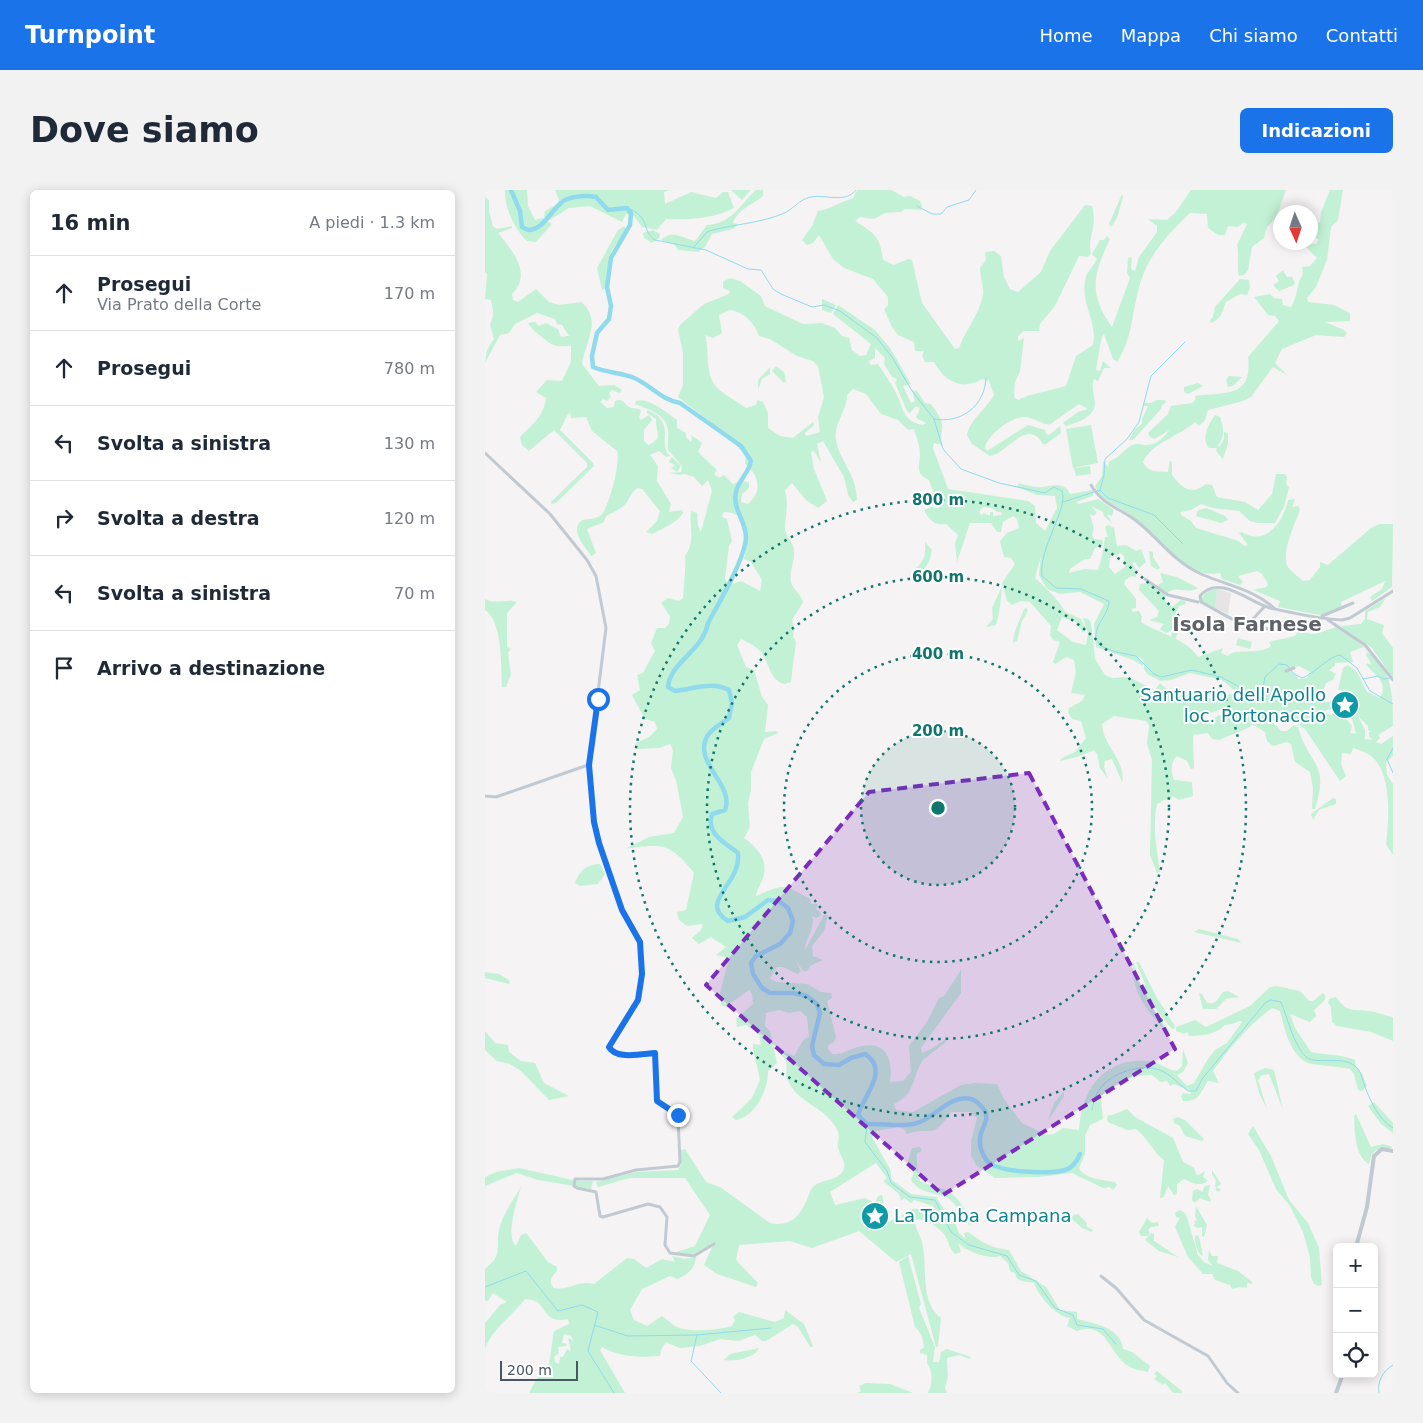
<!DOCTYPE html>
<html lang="it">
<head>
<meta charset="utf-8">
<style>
  :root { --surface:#fff; --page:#f2f2f3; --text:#1f2937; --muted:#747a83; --line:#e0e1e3; --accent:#1a73e8 }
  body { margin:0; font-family:"DejaVu Sans",sans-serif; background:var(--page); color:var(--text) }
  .controls { position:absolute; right:15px; bottom:15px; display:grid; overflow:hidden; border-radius:8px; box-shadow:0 2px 12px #0003 }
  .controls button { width:45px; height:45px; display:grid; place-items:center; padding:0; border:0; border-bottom:1px solid var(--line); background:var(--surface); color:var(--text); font:25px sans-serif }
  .compass { position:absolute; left:788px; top:15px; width:45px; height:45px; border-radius:50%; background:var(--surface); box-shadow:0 2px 12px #0003; rotate:177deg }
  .scale { position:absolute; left:15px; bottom:12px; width:78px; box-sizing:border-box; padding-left:5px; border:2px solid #4a5661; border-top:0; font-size:14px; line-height:18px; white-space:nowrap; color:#4a5661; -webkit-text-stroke:4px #fff; paint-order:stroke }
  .stop { position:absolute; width:15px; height:15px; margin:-11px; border:4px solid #1a73e8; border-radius:50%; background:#fff }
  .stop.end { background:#1a73e8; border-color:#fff; box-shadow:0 1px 5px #0008 }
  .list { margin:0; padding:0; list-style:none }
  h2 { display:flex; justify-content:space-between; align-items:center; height:65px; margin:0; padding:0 20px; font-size:21px }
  h2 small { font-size:16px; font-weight:400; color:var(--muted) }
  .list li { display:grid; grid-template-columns:32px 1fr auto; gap:15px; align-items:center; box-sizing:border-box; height:75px; padding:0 20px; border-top:1px solid var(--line) }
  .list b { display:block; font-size:19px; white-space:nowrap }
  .list p { margin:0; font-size:16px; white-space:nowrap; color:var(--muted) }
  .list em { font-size:16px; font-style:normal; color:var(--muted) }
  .icon { flex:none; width:28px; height:28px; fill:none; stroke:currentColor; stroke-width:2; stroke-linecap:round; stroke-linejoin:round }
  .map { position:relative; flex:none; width:908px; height:1203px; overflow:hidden; border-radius:8px }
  header { display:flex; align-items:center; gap:30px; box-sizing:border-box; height:70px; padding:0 25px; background:var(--accent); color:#fff }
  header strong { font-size:24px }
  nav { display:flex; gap:28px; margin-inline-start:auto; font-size:18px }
  .intro { display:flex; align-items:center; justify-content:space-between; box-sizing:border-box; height:120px; padding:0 30px }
  h1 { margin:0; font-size:35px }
  .button { padding:12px 22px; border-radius:8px; background:var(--accent); color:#fff; font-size:18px; font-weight:700 }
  main { display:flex; gap:30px; padding:0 30px }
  aside { flex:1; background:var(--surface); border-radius:8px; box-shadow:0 2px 12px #0003 }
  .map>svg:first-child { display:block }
  .education { fill:#e6e4e5 }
  .green { fill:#c3f1d5; fill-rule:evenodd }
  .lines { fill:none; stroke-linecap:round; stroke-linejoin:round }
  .stream { stroke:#90daee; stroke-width:1 }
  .river { stroke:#90daee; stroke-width:4.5 }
  .minor { stroke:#c1cad2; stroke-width:3 }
  .tertiary { stroke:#c1cad2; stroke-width:4 }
  .route { stroke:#1a73e8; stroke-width:6 }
  .marked { fill:#7b2cbf; fill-opacity:0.2; stroke:#7b2cbf; stroke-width:4; stroke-dasharray:10 6; stroke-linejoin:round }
  .ring { fill:none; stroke:#0f766e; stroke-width:2.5; stroke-dasharray:2.5 5 }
  .labels { text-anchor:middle; stroke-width:4; stroke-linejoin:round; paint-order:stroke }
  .culture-label { font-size:18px; fill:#0d838f; stroke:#fff; text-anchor:end }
  .quarter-label { font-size:20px; font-weight:bold; fill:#5f6368; stroke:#fff }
  .centre { fill:#0f766e; stroke:#fff; stroke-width:2.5 }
  .ring-label { font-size:15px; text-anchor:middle; font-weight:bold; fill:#0f766e; stroke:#fff; stroke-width:4; stroke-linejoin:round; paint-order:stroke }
</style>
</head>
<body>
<header>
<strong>Turnpoint</strong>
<nav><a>Home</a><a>Mappa</a><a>Chi siamo</a><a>Contatti</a></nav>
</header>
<div class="intro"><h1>Dove siamo</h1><a class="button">Indicazioni</a></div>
<main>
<aside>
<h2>16 min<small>A piedi · 1.3 km</small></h2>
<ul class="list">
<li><svg class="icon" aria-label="ahead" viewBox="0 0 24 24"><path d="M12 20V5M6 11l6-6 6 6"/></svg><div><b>Prosegui</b><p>Via Prato della Corte</p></div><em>170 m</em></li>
<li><svg class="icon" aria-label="ahead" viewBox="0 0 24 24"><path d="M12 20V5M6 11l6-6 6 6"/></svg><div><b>Prosegui</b></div><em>780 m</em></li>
<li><svg class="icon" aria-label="left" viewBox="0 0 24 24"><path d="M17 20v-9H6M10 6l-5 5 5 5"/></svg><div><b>Svolta a sinistra</b></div><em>130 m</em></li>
<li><svg class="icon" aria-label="right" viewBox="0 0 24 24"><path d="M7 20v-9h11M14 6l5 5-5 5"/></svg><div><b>Svolta a destra</b></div><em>120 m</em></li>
<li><svg class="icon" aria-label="left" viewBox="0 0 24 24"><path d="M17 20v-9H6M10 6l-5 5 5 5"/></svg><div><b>Svolta a sinistra</b></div><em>70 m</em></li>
<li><svg class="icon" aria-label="arrive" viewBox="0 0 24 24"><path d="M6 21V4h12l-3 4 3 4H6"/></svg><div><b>Arrivo a destinazione</b></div></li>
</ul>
</aside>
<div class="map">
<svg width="908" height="1203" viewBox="0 0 908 1203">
  <rect width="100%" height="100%" fill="#f5f3f3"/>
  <!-- education -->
  <polygon class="education" points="732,399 746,403 743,424 730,418"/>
  <!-- green -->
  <g class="green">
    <path d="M 20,0 L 42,0 L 43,16 L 50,30 L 57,28 L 67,34 L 51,52 L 42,51 C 30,40 19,17 20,0 Z"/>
    <path d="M 70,0 L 185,0 L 179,2 L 180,14 L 206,2 L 231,8 L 238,2 L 243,2 L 249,18 C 229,29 202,30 181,29 L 172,40 L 157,37 L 149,26 L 141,24 L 137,32 L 105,16 L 84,18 L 65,30 L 59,27 L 60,21 L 71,15 L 74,10 Z"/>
    <polygon points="246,0 265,0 265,1 257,10"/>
    <path d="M 271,0 L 278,0 L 278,6 C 267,15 253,19 248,33 L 253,34 L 248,39 L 227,44 L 220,57 L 213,62 L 193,60 L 190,55 L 176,50 C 187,39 198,48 210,51 L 222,35 C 247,33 253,17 271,0 Z"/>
    <path d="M 372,0 L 406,0 L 419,7 L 425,6 L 435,11 L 437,16 L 436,20 L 420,19 L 416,22 L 400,23 L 389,29 L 375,27 L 370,31 C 390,44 395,46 398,70 L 409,75 L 423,69 L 427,70 L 437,113 L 470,159 L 474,158 C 481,139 494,125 498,105 C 499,97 495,87 495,78 L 501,70 L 500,62 L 509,61 L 516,66 L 519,87 L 525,99 L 533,102 L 556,82 L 565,61 L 600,15 L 607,16 C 613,36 602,48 606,63 L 603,67 L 594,66 L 570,116 L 555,134 L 554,141 L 539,141 L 533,146 L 533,151 L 539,148 L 535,181 L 530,192 L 529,207 L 533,210 L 542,206 L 581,196 L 591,166 L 608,155 C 613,134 596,114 600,92 C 601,81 608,78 612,69 L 607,64 L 615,50 L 619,50 L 622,46 L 625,49 C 608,85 603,103 627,137 L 645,88 L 642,83 L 643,68 L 647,67 L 646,79 L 650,81 L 654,67 L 672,42 L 672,36 L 663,29 L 682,30 L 690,23 L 706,0 L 801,0 L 791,28 L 782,37 L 779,48 L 767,57 L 763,80 L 759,85 L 754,86 C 751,76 755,66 752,55 L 762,34 L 759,32 L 753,37 L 743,36 L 740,45 L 733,45 L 723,38 L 722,24 L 705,23 C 686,41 666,62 657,88 C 647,115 649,147 632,172 L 628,169 L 619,144 C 615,148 613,172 611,180 L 615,181 L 618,171 L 626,178 L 619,178 L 613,191 L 609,189 C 606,198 609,204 610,213 C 610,227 592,233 581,236 L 578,233 L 593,222 L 603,219 L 594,214 L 564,235 C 556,233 548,228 541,227 C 527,226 504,244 500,257 L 502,261 L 543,235 L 560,240 L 561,244 L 564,245 L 575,236 L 576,243 L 561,254 L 558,254 C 542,227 523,263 505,266 L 487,254 L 482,245 C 484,231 502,218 509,205 L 504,191 L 497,189 C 477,201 460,192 449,172 L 440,172 L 437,166 L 439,161 L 430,161 L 429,152 L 413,145 L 407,137 L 399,119 L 403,115 L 403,107 L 388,89 L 359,78 L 348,69 L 334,45 L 328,53 L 322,55 L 317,50 L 327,36 L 333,21 C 346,19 355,12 368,8 Z"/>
    <path d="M 845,0 L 858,0 L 853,30 L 846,37 L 842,70 L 831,97 L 822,108 L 823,112 L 849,115 L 865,123 L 865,131 L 840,132 L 859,140 L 862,144 L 859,147 L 831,145 L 797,159 L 790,173 L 803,186 L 788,177 L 766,207 L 758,211 L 723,220 L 720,230 L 714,236 L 710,232 C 695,246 666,253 658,272 C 664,283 671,281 683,282 L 685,270 L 687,272 L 687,285 C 697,298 706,306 721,294 L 727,295 L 732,307 L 760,312 L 773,320 L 787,304 L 791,284 L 799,284 L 802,287 L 801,294 L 804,297 L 799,317 L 790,333 L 773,333 L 765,331 L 754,321 L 728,318 L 716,314 L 706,320 L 696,322 L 696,325 L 706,331 L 711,338 L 754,351 L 759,356 L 763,355 L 754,343 L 757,342 C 781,357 799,331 803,310 L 810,309 L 807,317 L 813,316 L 815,319 C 811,333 795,363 803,377 C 806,382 814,387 818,391 L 825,390 L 835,377 L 835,372 L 843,375 L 886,338 L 894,334 L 908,334 L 907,397 L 887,411 L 885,407 L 897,399 L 900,391 L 856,412 L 857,417 L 835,425 L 793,417 L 795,411 L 768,400 L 781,397 L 783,394 L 777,384 L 772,381 L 753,386 L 758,392 L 755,395 L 737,389 L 735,383 C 724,385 712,383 702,376 C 679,361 662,336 638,320 C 626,313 616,310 610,296 L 617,286 L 618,271 L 623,277 L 624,271 C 634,269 638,260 647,255 C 654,252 656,255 662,255 C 673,255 679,246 685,240 L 669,249 L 665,247 L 663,243 L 683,224 L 686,216 L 707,213 L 710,210 L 710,206 C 739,202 768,209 763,167 L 794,131 L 790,126 L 783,125 L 769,107 L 785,104 L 789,108 L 797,109 L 798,115 L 806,117 C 813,107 811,94 818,84 L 817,77 L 825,76 L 832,68 L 821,57 L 824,53 L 831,54 L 834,49 L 826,47 L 826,37 L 835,32 L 836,22 Z"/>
    <polygon points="637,4 638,7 632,28 626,37 624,34"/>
    <path d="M 0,7 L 4,10 L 4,22 L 8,36 L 12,39 L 27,36 L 27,38 L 13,43 C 27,60 48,84 27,104 L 28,110 L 33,112 L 51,99 L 64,112 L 74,115 L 96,112 C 118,130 100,152 97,174 L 114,196 L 129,195 L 137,200 L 135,203 L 127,200 L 124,203 L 126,207 L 122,211 L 118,209 L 115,212 L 122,218 L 129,217 L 130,211 C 138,208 138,213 144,217 C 148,219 153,218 156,220 L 154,228 L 156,230 L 164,225 L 167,230 L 159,240 L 159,251 L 163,255 C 180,247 170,243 171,229 L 162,223 L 162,220 C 193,232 171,252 185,266 L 181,267 L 174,261 L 165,265 L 173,276 L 172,291 L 186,314 L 184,322 L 197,320 L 198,323 C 193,332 177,339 167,344 L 161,342 L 172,331 L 175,321 L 157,299 L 153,298 C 146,302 146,306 142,312 C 137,319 128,322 121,326 L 119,332 L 102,339 L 111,363 L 106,366 C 99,355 84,340 97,330 C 103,329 112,329 116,325 C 124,318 136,271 132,261 L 107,241 L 101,227 L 86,228 L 85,223 L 83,224 L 75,240 L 108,273 L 109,276 L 71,313 L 67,314 L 66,312 L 102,277 L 102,273 L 69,240 L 44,261 L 37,255 L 35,247 C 47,235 59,226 61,208 L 51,202 L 62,190 L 77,191 L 86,172 L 86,156 C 81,156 73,157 69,155 C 63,153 45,138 43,133 L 50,132 L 54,136 L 61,133 L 73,139 L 76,147 L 84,146 L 77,135 L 72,134 L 70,129 L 52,123 L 30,134 L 24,143 L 15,145 L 0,173 L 2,160 L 9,149 L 5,134 C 10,124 8,121 6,110 L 0,109 L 2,84 L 0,82 Z"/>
    <path d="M 139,36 L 142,40 C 138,48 131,53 127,60 C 122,72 122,86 122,98 L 117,100 L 112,78 L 133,40 Z"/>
    <polygon points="168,40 175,44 174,48 167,53 159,48 158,43"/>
    <polygon points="798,80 802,87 807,87 810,93 809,95 794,101 788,95 794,91 791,86"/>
    <path d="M 245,88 L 255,91 L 276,106 L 280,116 L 303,127 L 318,134 L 337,133 L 350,138 L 357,146 L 364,148 L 367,160 L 375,166 L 381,165 L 386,154 L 348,124 L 353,115 L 390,140 L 405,158 L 426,194 L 418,196 L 426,213 L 430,211 L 427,200 L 432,201 L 440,213 L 446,214 C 451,221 459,231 457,239 C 456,246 456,248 457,255 L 449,253 L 448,258 L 463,299 L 543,311 L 550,316 L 551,333 L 560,341 L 572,318 L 570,306 L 552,305 L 532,297 L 534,293 C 541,295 551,298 558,297 C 569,295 580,292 585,304 L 608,300 L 608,306 L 591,312 L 594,314 L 613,309 L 629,320 L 627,326 L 622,324 L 627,333 L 619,326 L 618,322 L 606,316 L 612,323 L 608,326 L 605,324 L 609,339 L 607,345 L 609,349 L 617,350 L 618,354 L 610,358 L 605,369 L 600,369 L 585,379 L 584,383 L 600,379 L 613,380 C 617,368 619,357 620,347 L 623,347 L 620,337 L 623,335 L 629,338 L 632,356 L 641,355 L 651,361 L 656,359 L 661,372 L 654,378 L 650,372 L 647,373 L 651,379 L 651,387 L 647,386 L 640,390 L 639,394 L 651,409 L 651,418 L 646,419 L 648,422 L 654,421 L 657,427 L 656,432 C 674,444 701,448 713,467 L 738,458 L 736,463 L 743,466 C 750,457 773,466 786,456 L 784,452 L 810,446 L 816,436 L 821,443 L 829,444 L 849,438 L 851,435 L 879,457 L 865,462 L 868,472 L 850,473 L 850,476 L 844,480 L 851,484 L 848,490 L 841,493 L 838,501 L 819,504 L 830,511 L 851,513 L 849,518 L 839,521 L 845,525 L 851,523 L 853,518 L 860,514 L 867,515 L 866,512 L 858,510 L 854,503 L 858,500 L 853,500 L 858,478 L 863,475 L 872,482 L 882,502 L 895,508 C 904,493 891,486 881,475 L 882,473 L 887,475 L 881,465 L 882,462 C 908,477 908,509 908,536 L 893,545 L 895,548 L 891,552 L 896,554 L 908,546 L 908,566 L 901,572 L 902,585 L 908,594 L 908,665 L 901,654 C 904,629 908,579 883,564 C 878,561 873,560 868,558 L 866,564 L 857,563 L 856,574 L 861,586 L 855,591 L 820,539 L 810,532 L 793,527 L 787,531 L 796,541 L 802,541 L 809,535 L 813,537 C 824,576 845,572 830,619 L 827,619 L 828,599 L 825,582 L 810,572 L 806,554 L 802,552 L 788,556 L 782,551 L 780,542 L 767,534 L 765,537 L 734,550 L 727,549 L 723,543 L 708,545 L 709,578 L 706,579 L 702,571 L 692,566 C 685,572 686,583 689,590 L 707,592 L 708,606 L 694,610 L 688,606 L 686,609 L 681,609 L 672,614 C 667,638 672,658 675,682 L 672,683 L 665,665 L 667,570 L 662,554 L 664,535 L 661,531 L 629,526 L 617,534 C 618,556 641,570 637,592 L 627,569 L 620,571 L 619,577 L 623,589 L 615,578 L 612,564 L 609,560 L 595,566 L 575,571 L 577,568 L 590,562 L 601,548 L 596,531 L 587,529 L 583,522 L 584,518 L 597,511 L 600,505 L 586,503 L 591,482 L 589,470 L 581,467 L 570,474 L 568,472 L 575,452 L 568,450 L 565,445 L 566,436 L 545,412 L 536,411 L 527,415 L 522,411 L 517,393 L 530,374 L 526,368 L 519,367 L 515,351 L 522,343 L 534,338 L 532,329 L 528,326 L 518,332 L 516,342 L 512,342 L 506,333 L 485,333 L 472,372 L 470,353 L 473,345 L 461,334 C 450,336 444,330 439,320 L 446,317 L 454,318 L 444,290 C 429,282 435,277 435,263 C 435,255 431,247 429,239 L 423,240 L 413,230 L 396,224 L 381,204 L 368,199 L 362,205 C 362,221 348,234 351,250 C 355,272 371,283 372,310 L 368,312 L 363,305 L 359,287 L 338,251 L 332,254 L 336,272 L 328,260 L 326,263 L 329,279 L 342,311 L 333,318 L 321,310 L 307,293 L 300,300 C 304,315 300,325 300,340 C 301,347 309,353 309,361 C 310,372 304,381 306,392 C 308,400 316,404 318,412 L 307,430 L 309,438 L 308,447 L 311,452 L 306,492 L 299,494 C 284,490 284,470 274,460 C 269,455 262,452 256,449 L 252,455 L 261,477 L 269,480 L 277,507 L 283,515 L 280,542 L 292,541 L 293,543 L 279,549 L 266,582 L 266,600 L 263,613 L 265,637 L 259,648 C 272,657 284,670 278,688 C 276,694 272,699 271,706 C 300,693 298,694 325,709 L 326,714 L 333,714 L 331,719 L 335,722 L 336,726 L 331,728 L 327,726 C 331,739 320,748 320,760 L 339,725 L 343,725 L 339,741 L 327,756 L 328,766 L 338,770 L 326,775 L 322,781 L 318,781 L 310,769 L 316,781 L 313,784 L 298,777 L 292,777 L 285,788 L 291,792 L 322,794 L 336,802 L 346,803 L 347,808 L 342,811 L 351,847 L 349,852 L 343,855 L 343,859 L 347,864 C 356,865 361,861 370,858 C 398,848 409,866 405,892 L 418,891 L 426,882 L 424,856 L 442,832 L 454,808 L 459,806 L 476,780 L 476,803 L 436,858 L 437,863 C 449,859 454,852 465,847 C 458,857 440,866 436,873 C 427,891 429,904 409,914 L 411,920 L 428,922 L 476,895 L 490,893 L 512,894 L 519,909 L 537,933 L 562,945 L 569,944 L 578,938 L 594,940 C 597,899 618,868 663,871 C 674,872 682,880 692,881 L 697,876 L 698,859 L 703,873 L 698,882 L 692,885 L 702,896 L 709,893 L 723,869 L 730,860 L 742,853 L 757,832 L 755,831 L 747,834 L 740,835 C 732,844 716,846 704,846 L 702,842 L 699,844 L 691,841 L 691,837 L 710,830 L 721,837 L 765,816 L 785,797 L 792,796 L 815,801 L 824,811 L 828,811 L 838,803 L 840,805 L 840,810 L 829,820 L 831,826 L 825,832 L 805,824 L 810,838 L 826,862 C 841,865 855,864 870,870 L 870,874 L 877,884 L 882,896 L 877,901 L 873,900 L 869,884 L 865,879 C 852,876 839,876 826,874 C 806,869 799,838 795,821 L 787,818 C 764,835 745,857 728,881 L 734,893 L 723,891 C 715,903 714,912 698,911 L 696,906 L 698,903 L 706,904 L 705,901 L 689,894 L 685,896 L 682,891 L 676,892 L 667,885 C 648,885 628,892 616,907 L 618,929 L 605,935 L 600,946 L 600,964 L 594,978 C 599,989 619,990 630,992 L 632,995 L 628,1000 L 625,997 L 618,998 L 587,983 L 554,987 L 510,988 L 491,975 L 486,965 L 486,951 L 492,928 L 485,922 L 466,922 C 446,952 447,935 422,944 L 419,939 L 414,937 L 390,941 L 387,947 L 405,979 L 407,990 L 426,1004 L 451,1007 L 466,1030 L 464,1032 L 457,1029 L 461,1034 L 470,1033 L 474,1043 L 481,1049 L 479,1043 L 483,1042 C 499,1053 503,1057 524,1060 L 536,1081 L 561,1097 L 575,1120 L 592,1122 L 592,1129 C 608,1133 637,1138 638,1159 L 647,1162 L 665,1176 L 663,1182 C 654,1180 645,1179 638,1172 C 623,1158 619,1131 592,1141 L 582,1136 L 585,1128 C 570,1126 554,1106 549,1093 C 540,1090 532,1094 530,1083 L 525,1081 L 523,1073 L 515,1066 C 505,1070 480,1061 473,1053 L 476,1062 L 470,1064 C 463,1058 464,1049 458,1043 C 452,1036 439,1027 430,1030 C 430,1039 435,1044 437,1052 C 443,1075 434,1112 456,1128 L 453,1157 L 451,1157 L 426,1064 L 411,1072 L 374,1041 L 327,1058 L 305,1051 L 254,1055 L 251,1070 L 273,1093 L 271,1097 L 232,1084 L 219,1075 L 228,1055 L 210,1065 L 188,1063 L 210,1056 L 225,1025 L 200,988 L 145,988 L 113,997 L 111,992 L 151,982 L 193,980 L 196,975 L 195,960 L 200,959 L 221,992 L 235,997 L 285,1033 C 303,1037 314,1028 321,1012 C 323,1008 324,1002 327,998 C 336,988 354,992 359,979 C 361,972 356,967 354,961 C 350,950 358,949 350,936 C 337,915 310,912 302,888 C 300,882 303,877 301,872 C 300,867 295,866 294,860 L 309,866 L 319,849 L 324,847 L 322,827 L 315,821 L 304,823 L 294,820 L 281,823 L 280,836 L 285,841 L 292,873 L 283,881 C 284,899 270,927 251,930 L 247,927 L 267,908 L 275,890 L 268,858 L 268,854 L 276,855 L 274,845 L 261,835 L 252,837 L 251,829 L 268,814 L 267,804 L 264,800 L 240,817 L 236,814 L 235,803 L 244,768 L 231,765 L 241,757 L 226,747 L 214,754 L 207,748 L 216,740 L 218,734 L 202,736 L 194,730 L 192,722 L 201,720 L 209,683 C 184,652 178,654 140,659 L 164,647 L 189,643 L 198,627 L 191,590 L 186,578 L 188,560 L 185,554 L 174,558 L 152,559 L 151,553 L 164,547 L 172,539 L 170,532 L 160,529 L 147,505 L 155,500 L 152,485 L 158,483 L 170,461 L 166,453 L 172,438 L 180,438 L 184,434 L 185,426 L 176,413 L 183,408 L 194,411 L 198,408 C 199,393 201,381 200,366 C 211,351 204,338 206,321 L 212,323 L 213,336 L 216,342 L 227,301 L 223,290 L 217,296 L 209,287 L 200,284 L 195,285 L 184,283 L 196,282 L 197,276 L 183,260 C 182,253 184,247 183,240 C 181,224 163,219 150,214 L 151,211 C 163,207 182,223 192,230 L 192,238 L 201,243 L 201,247 L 206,252 L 207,249 L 206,245 L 217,253 L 213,262 L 232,280 L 229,284 L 234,288 L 239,285 L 248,294 L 255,291 L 264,292 L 264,298 L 257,304 L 256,312 L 263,314 C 278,301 274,285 260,274 L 261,266 L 242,245 L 193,207 L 198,195 L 198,163 L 193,139 L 196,134 L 219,114 L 244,104 L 245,101 L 238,98 L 238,92 ZM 245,120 C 259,122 269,132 274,146 L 285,149 L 312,166 L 328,171 L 333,176 L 339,207 L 333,227 L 335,242 L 321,246 L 320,243 L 329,235 L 328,232 L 308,248 L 295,246 L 283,238 L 283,223 L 278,212 L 272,210 L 271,215 L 261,218 C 253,212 238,204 232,198 C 219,183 225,162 220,145 L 228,148 L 237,143 L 234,125 ZM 390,158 L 400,168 L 399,174 L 407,187 L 412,189 L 410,193 L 422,221 L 425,223 L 431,216 L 435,218 L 431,228 L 441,233 L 438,235 C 416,231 419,217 410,201 C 405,192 399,183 393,174 L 386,175 L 384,171 L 390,168 ZM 498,317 L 507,318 L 512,322 L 516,322 L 517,325 L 508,326 L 508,322 L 505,322 L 505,326 L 499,323 L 497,325 L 494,322 ZM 239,322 C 266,322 263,349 259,369 L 266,372 L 277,390 L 275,401 L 256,391 L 245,395 L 240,389 L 244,356 L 247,351 L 242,329 L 237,327 ZM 635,363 L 639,366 L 640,377 L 630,384 L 624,377 L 625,367 L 628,364 L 632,366 ZM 556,366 L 554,385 L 562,399 L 575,404 L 595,402 L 619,414 L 609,434 L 611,457 L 648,470 L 658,476 L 659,473 L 653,468 L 655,467 L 659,472 L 659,479 L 662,484 L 676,491 L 686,490 L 705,483 L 714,485 L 737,490 L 756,506 L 767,509 C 756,511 751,504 741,504 C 735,504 731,507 726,508 C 712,509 681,502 675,493 L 670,500 L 643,487 L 627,488 L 620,485 L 610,469 L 606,433 L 603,429 L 598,428 L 603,444 L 601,455 L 588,452 L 572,440 L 577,427 L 591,432 L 598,443 L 601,439 L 596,429 L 580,422 C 576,412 559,396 550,388 ZM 814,476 L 825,482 L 822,488 L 814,489 L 803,478 ZM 740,517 L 745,518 L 746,524 L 737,524 L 729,528 L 729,535 C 720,532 712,524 702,530 L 704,526 L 724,524 ZM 858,522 L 866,525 L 871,544 L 865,543 L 867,536 L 858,525 ZM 873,526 L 883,536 L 883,540 L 887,542 L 884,542 L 884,546 L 887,550 L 880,549 L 880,540 ZM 391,973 L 402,988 L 398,991 L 414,1004 L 416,1011 L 419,1008 L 426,1013 L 429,1010 L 448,1016 L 455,1025 L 448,1018 L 427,1019 L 417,1025 L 418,1030 L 412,1027 L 404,1032 L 401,1030 L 404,1022 L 399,1015 L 397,1005 L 393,1006 L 390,1013 L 380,1008 L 350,1015 L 345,1002 Z"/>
    <path d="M 755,89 L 764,90 L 765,98 L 762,105 L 755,104 L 741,112 C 737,121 737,129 726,133 L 725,130 L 728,127 L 730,117 Z"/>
    <polygon points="337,109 351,115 346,123 337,120"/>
    <polygon points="291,176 299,182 301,191 299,193 287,181"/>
    <polygon points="285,177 285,184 277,189 273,200 273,190"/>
    <polygon points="744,186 757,187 748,196 743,197 741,190"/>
    <polygon points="713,193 718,196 703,204 699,202 699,197"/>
    <polygon points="672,210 679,210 681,212 677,215 676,219 648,250 644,250 650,239 657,234 657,229 663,216 659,216 658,213 666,213"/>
    <path d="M 730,225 L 735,227 C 738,236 741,247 733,255 L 734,257 L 739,249 L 739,242 L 743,243 L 743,253 L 738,269 L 731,261 L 732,258 L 724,258 C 716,248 723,235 730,225 Z"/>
    <polygon points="606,235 613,273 588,278 581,239"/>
    <polygon points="187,267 196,276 192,282 186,278 190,275 184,272"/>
    <polygon points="605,276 606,284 591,286 589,278"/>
    <polygon points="722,318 740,326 743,330 736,333 711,326 713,320"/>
    <path d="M 440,352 L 447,360 C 445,374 440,379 429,389 L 426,383 C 438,372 441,369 440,352 Z"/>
    <polygon points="664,361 668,362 668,367 675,378 673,380 666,376"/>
    <path d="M 675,383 L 692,387 L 713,398 C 702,405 691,394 681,404 L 680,411 L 687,417 L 696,410 L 700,411 L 701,414 L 694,416 L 687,431 L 697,436 L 690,449 L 686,447 L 687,440 L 681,443 L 675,439 L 679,434 L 664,430 L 672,427 L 674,421 L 654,400 L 655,394 L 661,393 L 671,396 L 678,392 Z"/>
    <path d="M 517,396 C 516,409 515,421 511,435 L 501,437 L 508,429 L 507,418 Z"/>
    <path d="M 732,399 L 730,418 L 716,411 C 718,403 724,400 732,399 Z"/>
    <polygon points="901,408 895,417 883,422 882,429 899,435 897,443 908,458 908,488 887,458 865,444 856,436 876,434 880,429 880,421"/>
    <path d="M 0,409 C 11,415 22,408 32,412 L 22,423 L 22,457 L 26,459 L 23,463 L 26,484 L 21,497 L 17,497 C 16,478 18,431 0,420 Z"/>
    <path d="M 542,418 L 543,421 L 537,431 L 532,451 L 528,453 C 529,439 535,431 539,419 Z"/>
    <polygon points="753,448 767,452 765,459 751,455"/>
    <polygon points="848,608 851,609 851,614 834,620 828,630 826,624"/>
    <path d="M 115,674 L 120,684 L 113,694 L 95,696 L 90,693 C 95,680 101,675 115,674 Z"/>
    <polygon points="714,739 753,749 756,753 709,742"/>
    <path d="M 648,770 L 656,798 L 659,799 L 660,794 L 651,772 L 654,772 L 672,808 L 690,836 L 689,839 L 686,838 L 668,815 L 665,815 L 684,841 L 685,846 C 665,824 644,802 648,770 Z"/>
    <polygon points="0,782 14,784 25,791 24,794 0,788"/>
    <path d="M 743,801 L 754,807 L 741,809 L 731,819 L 718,819 L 714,803 L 717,804 L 722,813 C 733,814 732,809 738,802 Z"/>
    <path d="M 851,807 C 862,823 868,819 884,821 C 892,822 900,826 908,827 L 908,851 L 886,842 L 852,836 L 847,832 L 846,817 L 843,813 L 844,809 Z"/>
    <polygon points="0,841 10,853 23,855 24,862 36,871 50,873 59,893 84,906 64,910 36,881 25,874 12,871 0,860"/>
    <polygon points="780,878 789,880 798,920 784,884 777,885 773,890 782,919 774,903 769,883"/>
    <polygon points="579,901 579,906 563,931 569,913"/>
    <polygon points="889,912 908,933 908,943 896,934 883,916"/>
    <path d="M 642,919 L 650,927 L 688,948 L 698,972 L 709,978 L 711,984 L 714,985 L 720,981 L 718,987 L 723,991 C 714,997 707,993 699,989 L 692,994 L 692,1004 L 689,1005 L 683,996 L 679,1007 L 675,1008 L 679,970 C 667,961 663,948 651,939 L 642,940 L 623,932 L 622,930 L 623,925 L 627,925 Z"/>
    <path d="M 871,924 L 886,957 L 898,954 L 908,957 C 898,963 888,952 884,974 C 869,965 870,941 869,926 Z"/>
    <polygon points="693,927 700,930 719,949 717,951 700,946 695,936 689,933 688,929"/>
    <polygon points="768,936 786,966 804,1010 823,1033 834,1058 837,1095 834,1096 829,1094 826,1087 825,1067 818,1042 805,1016 791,999 774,960 763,944"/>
    <path d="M 435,957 L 437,961 L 432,963 C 431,970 433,985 435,991 C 443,995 450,996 458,999 C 472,1003 481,1021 487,1033 L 485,1035 C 480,1029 468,1009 461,1007 C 448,1002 435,1004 426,990 L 429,981 L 423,971 L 427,958 Z"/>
    <polygon points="34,978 92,991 108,991 106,999 53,990 32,983 0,996 0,987 11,982"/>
    <polygon points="727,980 736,994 732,997 736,1000 734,1002 730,1000 732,997 730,997 731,990 727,985"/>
    <polygon points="725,995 723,1005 726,1010 725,1012 715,1008 710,1013 707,1010 708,1001 712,999 717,1002 720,996"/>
    <path d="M 36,997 C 32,1010 20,1047 31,1056 L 36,1045 L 41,1043 L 63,1072 L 72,1077 L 72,1081 C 66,1087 63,1091 69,1098 C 84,1101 93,1090 109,1094 L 142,1068 L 149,1069 L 161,1078 L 177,1069 L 190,1072 L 187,1066 L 200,1069 L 211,1067 C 210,1079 203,1084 193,1089 L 185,1086 L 157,1099 L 145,1120 L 149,1130 L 162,1136 L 177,1126 C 181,1129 186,1133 190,1136 C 202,1143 234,1140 247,1136 L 250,1130 L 248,1127 L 254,1122 L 290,1132 L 299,1128 L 300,1120 L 319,1134 L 328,1156 L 326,1158 L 313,1137 L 308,1134 L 281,1151 L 277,1151 L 270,1145 L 253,1151 L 235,1149 L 215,1156 L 194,1158 L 181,1152 L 176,1160 L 175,1166 C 156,1168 134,1167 117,1157 L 115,1160 L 140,1203 L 44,1203 L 52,1188 L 64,1174 L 69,1141 L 84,1134 L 83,1129 C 54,1135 65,1109 40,1109 C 29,1124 4,1142 0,1160 L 0,1133 L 15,1115 L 22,1112 L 8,1103 L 3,1111 L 0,1111 L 0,1079 C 20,1063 9,1057 15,1036 C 20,1021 28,1010 36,997 ZM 79,1144 L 86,1146 L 89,1151 L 83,1148 L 86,1161 L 82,1159 L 78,1167 L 75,1167 L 74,1174 L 70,1172 L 69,1167 L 74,1163 L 73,1157 L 81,1156 L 82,1154 L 77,1153 Z"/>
    <polygon points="711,1016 722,1035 719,1047 717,1046 717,1037 712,1038 709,1036 710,1030 713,1032 710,1026"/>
    <polygon points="695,1020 701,1024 713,1065 719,1072 728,1076 723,1070 724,1060 727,1066 733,1066 732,1073 753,1081 767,1092 767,1094 762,1093 762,1098 755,1097 747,1099 745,1095 730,1090 727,1084 718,1084 703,1067 690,1037 695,1028 691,1027 690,1023"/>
    <polygon points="593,1024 602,1033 601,1036 608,1040 607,1042 597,1038 587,1029 588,1025"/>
    <polygon points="662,1028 667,1033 673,1032 674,1036 666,1037 663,1040 665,1042 663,1046 656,1046 654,1042"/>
    <polygon points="666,1043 669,1044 669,1051 693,1067 674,1061 660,1050"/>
    <path d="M 712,1045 L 714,1047 L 718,1066 C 711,1063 710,1052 710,1046 Z"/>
    <path d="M 423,1066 L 436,1114 L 434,1118 L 450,1157 L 448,1172 L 454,1172 L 456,1162 L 462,1159 L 486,1167 L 485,1169 L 474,1165 L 462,1168 L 463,1186 L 460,1198 L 462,1203 L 443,1203 C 448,1194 448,1181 442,1173 L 442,1165 L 435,1163 L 435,1160 L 439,1158 C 438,1149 437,1143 430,1137 L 414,1072 Z"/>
    <path d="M 274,1158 C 270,1168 250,1172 239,1170 L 245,1164 Z"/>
    <polygon points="672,1181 697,1201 697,1203 688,1203 680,1193 678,1195 669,1189 672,1186 669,1184"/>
    <polygon points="381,1193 405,1194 428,1203 372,1203 376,1201 374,1196"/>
  </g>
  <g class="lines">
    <!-- stream -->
    <g class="stream">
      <polyline points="432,16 447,24 456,24 462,17 484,10 491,0"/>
      <path d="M 142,18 C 166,26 156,41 170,50 L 221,60 L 263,79 L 276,80 L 288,99 L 296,104 L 327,117 L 339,115 L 355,121 L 392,148 L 407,167 L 427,201 L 449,229 L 458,259 L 476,279 L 514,293 L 560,303 L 569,297 L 577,301 C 584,318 553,359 557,386 L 571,398 L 596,399 L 624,411 C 624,428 601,440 616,456 L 631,462 L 651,466 L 669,484 L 676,487 L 707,480 L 736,487 L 766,503 L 778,498 L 780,487 L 794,474 L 802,475 L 809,484 L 817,488 C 829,484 844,466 855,465 L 872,478 L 885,501 L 908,514"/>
      <path d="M 209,57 L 222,42 L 228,40 C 251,34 275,33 297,24 C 308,20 314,9 326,7 C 341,4 360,14 371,0"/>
      <path d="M 449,229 C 476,234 500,216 501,188"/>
      <polyline points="615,300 619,285 620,269 642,249 654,232 666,186 700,152"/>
      <polyline points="578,312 615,300 623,308 669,325 698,354"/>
      <polyline points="878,489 893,486 899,489 905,488"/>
      <polyline points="908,558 902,569 908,583"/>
      <path d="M 607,920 C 609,911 611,902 618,895 C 632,881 660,872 679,882 C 687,886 695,895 703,901 L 711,901 L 717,889 L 781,812 L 786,810 L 796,812 C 803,829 807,850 819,865 C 830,878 859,862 873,879 C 877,884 878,892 880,897 C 886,912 894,930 908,938"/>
      <polyline points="382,934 380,952 402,981 406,993 425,1007 450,1010 466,1042 484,1055 522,1066 534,1085 551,1091 570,1118 588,1125 592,1135 618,1139 631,1154"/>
      <polyline points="0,1097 41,1081 73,1121 97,1115 113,1122 103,1161 129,1203"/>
      <polyline points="109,1135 143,1146 212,1145 286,1138"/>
      <polyline points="212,1145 206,1171 236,1203"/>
      <path d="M 894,1203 C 892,1191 898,1181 908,1175"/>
    </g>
    <!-- river -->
    <path class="river" d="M 26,0 L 35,21 L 37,37 L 43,40 C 58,40 65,22 76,13 C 83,6 101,5 111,7 L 123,20 L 142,18 L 146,23 L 145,35 L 126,68 L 122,97 L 126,116 L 124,129 L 112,143 L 107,166 L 108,177 C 120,182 134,183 147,187 C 165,194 176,210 195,213 L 256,256 L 266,271 C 264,283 253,291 251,302 C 247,319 261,331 261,347 C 260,369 234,413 223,433 C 218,461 185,472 183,497 L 190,501 C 209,499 226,491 244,500 L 247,513 L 244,528 C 238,533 227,538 223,545 C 206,572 250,594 240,620 L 227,624 C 221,644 239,652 253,663 C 257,694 212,712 243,731 L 260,727 L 283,710 L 294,711 L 303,718 L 308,731 L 305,743 L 295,754 L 271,766 L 266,773 L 268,784 L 277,798 L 285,803 L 308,803 L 322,806 L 332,814 L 335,823 L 327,856 L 329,865 L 339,874 L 354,875 L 366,868 L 380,864 C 405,880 379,905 373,925 L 382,934 C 398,933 420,938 435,932 C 451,926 466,904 486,909 C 491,910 494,914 498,918 C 507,930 495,937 495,950 C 494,957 498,965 502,971 C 513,983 565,984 580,980 C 588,978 592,971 595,964"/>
    <!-- minor -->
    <g class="minor">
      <path d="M 0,263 L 65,324 L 102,370 L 111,386 L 121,438 L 104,575 L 109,632 L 114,653 L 137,720 L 155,752 L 157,784 L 153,810 L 123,857 C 131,870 157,864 170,863 L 172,911 L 192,924 L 193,928 L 195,972 L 193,976 L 151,980 L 118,989 L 90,989 L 89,996 L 92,998 L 111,1002 L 115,1026 L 118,1027 L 163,1014 L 175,1017 L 182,1027 L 180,1055 L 185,1063 L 209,1066 L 229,1054"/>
      <path d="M 606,295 C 619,317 635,317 654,333 C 675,350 689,372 716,384 C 741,395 768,399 789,418"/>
      <polyline points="660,389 683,405 713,412"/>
      <polyline points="837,426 868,413"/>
      <polyline points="768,429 780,416"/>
      <polyline points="843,430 880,455 908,490"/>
      <path d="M 791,437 C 765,444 739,424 716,412 L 715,406 C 734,383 765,413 785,418 C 808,423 834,429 857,430 L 865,428 L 908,401"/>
      <polyline points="801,481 809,478"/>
      <polyline points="0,606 11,607 103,575"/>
      <polyline points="616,1086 631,1098 659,1130 723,1166 742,1193 753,1203"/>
    </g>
    <!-- tertiary -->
    <g class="tertiary">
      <polyline points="871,1057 882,1017 889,966 897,959 908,961"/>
      <polyline points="852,1108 852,1124"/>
      <polyline points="851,1203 858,1184"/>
    </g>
  </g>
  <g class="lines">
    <!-- route -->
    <path class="route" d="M 113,509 L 104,575 L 109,632 L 114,653 L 137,720 L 155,752 L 157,784 L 153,810 L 124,857 C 131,870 157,864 170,863 L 172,911 L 193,925"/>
  </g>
  <!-- marked area -->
  <path class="marked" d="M 544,583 L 690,859 L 458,1005 L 221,795 L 384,602 Z"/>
  <!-- distance rings -->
  <circle cx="453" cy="618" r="77" fill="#0f766e" fill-opacity=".12"/>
  <g class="ring">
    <circle cx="453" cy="618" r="77"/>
    <circle cx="453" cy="618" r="154"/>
    <circle cx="453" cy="618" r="231"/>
    <circle cx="453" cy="618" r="308"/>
  </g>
  <!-- icons -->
  <defs>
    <symbol id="sight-disc" viewBox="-11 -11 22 22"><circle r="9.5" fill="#0f9aa8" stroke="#fff"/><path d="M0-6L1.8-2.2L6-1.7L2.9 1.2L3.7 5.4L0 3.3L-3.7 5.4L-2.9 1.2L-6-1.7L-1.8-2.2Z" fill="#fff"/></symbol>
  </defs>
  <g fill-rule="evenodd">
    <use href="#sight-disc" x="844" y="499" width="32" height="32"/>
    <use href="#sight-disc" x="374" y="1010" width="32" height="32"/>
  </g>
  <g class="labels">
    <!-- culture labels -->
    <g class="culture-label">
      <text x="841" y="511">Santuario dell'Apollo<tspan x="841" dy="21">loc. Portonaccio</tspan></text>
      <text x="409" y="1032" text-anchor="start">La Tomba Campana</text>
    </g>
    <!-- quarter labels -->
    <g class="quarter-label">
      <text x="762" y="441">Isola Farnese</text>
    </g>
  </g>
  <circle cx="453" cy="618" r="8" class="centre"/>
  <g class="ring-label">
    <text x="453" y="315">800 m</text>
    <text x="453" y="392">600 m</text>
    <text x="453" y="469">400 m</text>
    <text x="453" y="546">200 m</text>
  </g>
</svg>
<div class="controls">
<button>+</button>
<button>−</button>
<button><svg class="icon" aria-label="locate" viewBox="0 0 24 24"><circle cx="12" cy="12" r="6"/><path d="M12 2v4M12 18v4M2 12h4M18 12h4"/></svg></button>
</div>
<svg class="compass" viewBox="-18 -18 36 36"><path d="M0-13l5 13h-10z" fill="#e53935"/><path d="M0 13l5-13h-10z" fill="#747a83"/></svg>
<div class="scale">200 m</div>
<div class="stop" style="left:113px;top:509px"></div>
<div class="stop end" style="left:193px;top:925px"></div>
</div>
</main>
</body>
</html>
